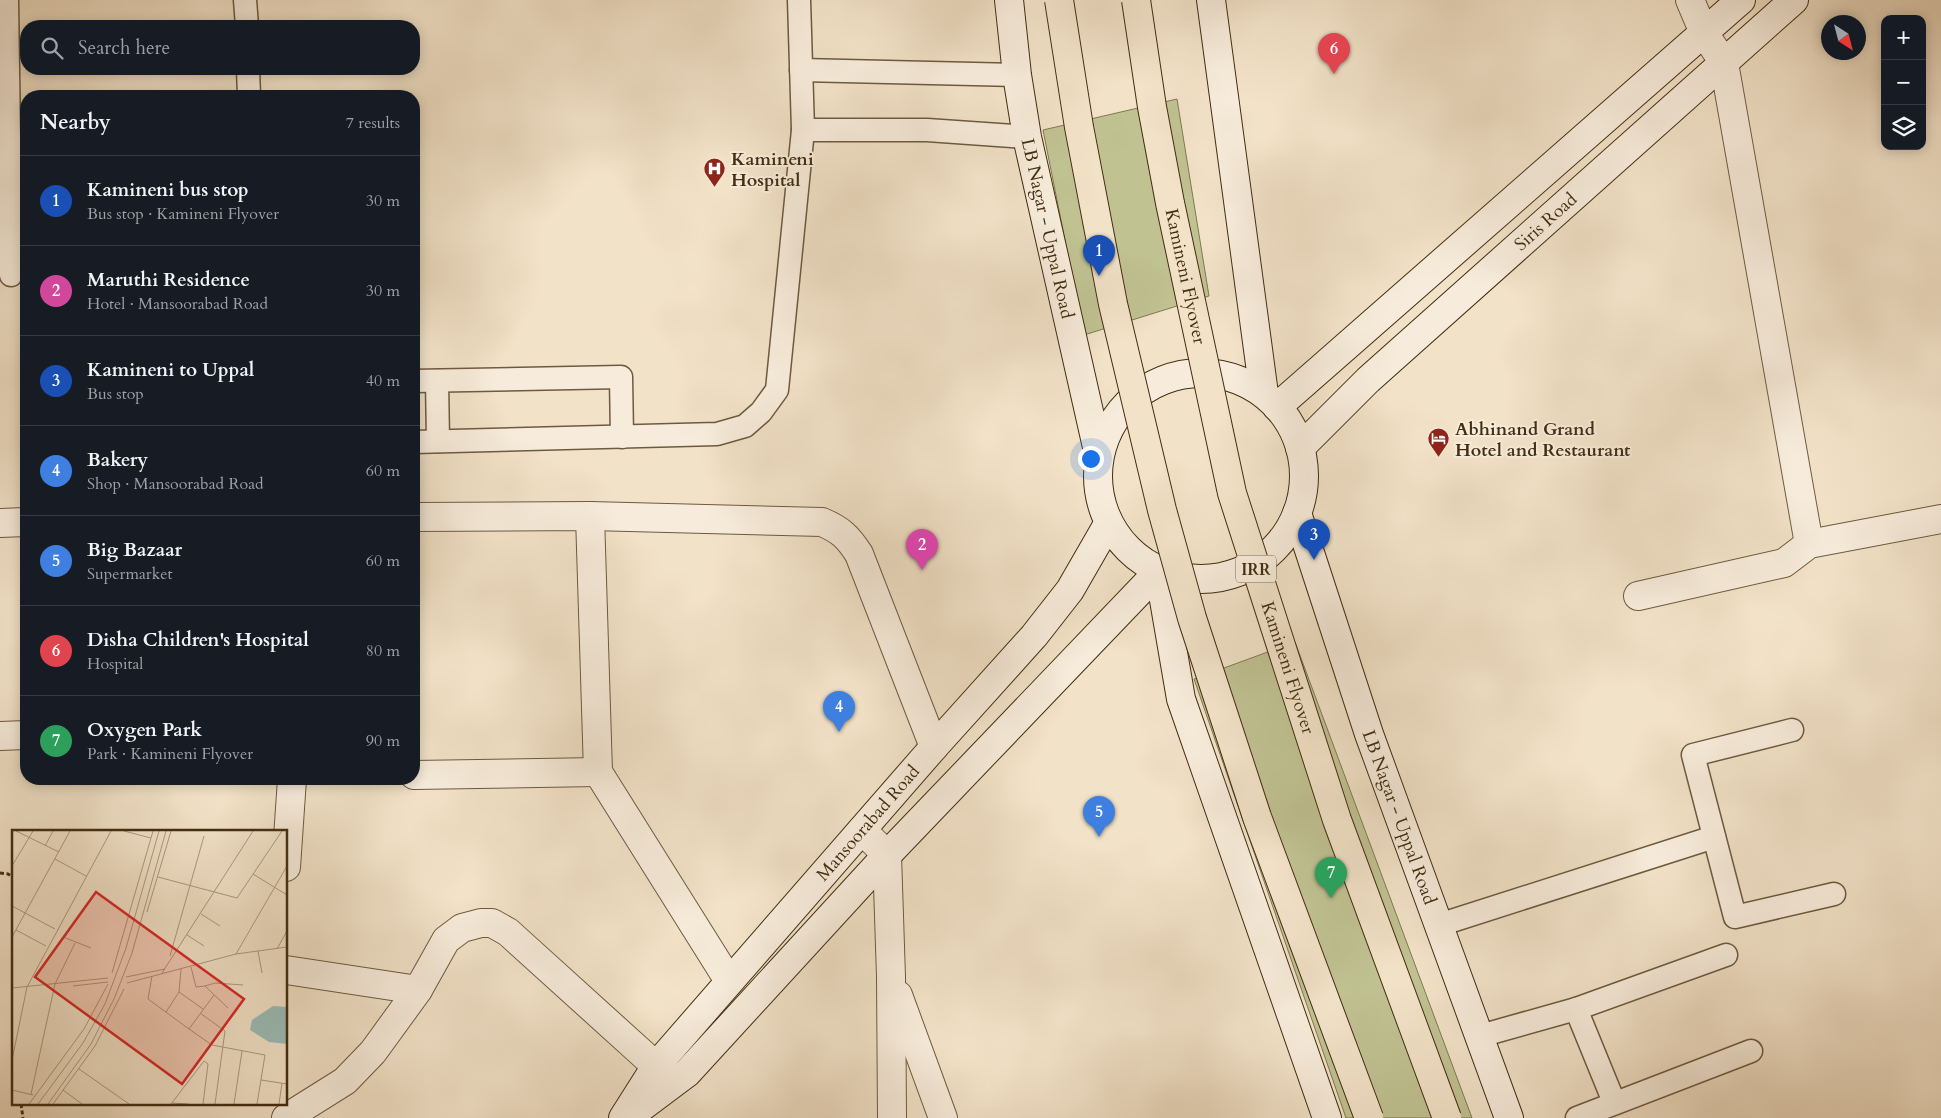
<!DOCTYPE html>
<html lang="en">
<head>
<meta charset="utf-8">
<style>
  :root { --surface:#171b24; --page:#20242c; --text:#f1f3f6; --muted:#9ea1a6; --line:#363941; --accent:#8c9099 }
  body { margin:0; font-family:Cardo,serif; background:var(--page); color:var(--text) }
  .controls { position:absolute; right:15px; top:15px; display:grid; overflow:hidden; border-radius:10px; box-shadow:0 2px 12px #0003 }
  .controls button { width:45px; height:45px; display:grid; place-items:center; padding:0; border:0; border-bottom:1px solid var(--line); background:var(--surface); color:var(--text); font:25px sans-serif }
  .compass { position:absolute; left:1821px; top:15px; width:45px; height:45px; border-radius:50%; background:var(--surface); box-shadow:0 2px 12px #0003; rotate:144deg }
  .you { position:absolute; left:1090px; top:458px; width:18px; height:18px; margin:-12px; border:4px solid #fff; border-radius:50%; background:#1a73e8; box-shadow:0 0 0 8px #1a73e833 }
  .badge { display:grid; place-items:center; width:32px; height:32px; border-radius:50%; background:var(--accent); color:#fff; font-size:16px; font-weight:700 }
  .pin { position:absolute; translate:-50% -41px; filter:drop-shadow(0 1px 2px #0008) }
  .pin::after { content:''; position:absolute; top:26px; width:18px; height:15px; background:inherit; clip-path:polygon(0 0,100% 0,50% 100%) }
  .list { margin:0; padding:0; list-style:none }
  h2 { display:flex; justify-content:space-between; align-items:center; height:65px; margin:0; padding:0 20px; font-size:21px }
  h2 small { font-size:16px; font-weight:400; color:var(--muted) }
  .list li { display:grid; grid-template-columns:32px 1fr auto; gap:15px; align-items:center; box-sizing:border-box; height:90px; padding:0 20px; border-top:1px solid var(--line) }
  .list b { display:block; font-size:19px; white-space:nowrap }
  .list p { margin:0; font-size:16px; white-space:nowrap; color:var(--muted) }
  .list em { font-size:16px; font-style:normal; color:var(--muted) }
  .icon { flex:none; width:28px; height:28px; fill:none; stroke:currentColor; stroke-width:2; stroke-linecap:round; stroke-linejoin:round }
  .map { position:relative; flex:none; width:1941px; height:1118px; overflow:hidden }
  .search { position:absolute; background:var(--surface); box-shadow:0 2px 12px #0003; left:20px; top:20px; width:400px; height:55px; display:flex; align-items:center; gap:12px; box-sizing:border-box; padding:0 18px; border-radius:20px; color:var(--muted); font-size:19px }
  .panel { position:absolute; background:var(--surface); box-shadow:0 2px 12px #0003; left:20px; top:90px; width:400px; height:695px; border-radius:20px }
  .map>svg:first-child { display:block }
  .green { fill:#c0c292; stroke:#817852 }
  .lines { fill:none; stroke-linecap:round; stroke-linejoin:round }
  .lane-casing { stroke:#6e5a3f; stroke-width:25 }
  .street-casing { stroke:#6e5a3f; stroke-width:30 }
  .secondary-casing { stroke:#422d11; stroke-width:30 }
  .path { stroke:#422d11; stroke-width:3; stroke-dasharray:4 2.5; stroke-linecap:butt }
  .lane { stroke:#f7ecdb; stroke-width:22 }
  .street { stroke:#f7ecdb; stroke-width:28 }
  .secondary { stroke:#f7ecdb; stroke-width:28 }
  .highway-bridge-casing { stroke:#422d11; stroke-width:30; stroke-linecap:butt }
  .highway-bridge { stroke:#f2e2c8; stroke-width:28 }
  .labels { text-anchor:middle; stroke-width:4; stroke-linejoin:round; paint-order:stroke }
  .shield { fill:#f7ecdb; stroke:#78664e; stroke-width:1 }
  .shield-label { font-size:16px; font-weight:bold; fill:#422d11 }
  .poi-label { font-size:18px; font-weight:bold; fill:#422d11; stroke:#f7ecdb; text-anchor:start }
  .street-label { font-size:18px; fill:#422d11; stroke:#f7ecdb }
  .inset-road { fill:none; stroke:#ac9a7f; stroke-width:1 }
  .view { fill:#d62828; fill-opacity:0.15; stroke:#d62828; stroke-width:2.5 }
  .inset-edge { fill:none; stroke:#422d11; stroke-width:2.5 }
</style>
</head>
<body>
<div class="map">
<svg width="1941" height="1118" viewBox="0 0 1941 1118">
  <rect width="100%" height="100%" fill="#f2e2c8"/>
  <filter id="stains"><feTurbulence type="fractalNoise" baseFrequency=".004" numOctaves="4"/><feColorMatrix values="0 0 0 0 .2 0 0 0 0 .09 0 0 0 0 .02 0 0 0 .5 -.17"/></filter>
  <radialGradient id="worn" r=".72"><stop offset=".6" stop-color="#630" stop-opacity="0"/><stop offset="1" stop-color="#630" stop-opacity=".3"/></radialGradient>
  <!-- green -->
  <g class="green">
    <polygon points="1177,99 1209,296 1084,335 1043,130"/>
    <polygon points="1295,642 1472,1118 1346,1118 1194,679"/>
  </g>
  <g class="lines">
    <defs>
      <g id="lane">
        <polyline points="7,0 11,275"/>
        <polyline points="245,0 247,26"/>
        <polyline points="248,69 249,96"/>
        <path d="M 801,70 C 873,71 945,74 1017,75"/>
        <polyline points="803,130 927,130 1027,137"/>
        <polyline points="414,381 621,377 622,437"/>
        <polyline points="437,381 438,441"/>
        <polyline points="414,442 717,434 745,426 761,412 777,390 803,130 799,0"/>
        <polyline points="1792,730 1693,755 1735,917 1834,894"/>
        <polyline points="1439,925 1714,837"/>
        <polyline points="1576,1009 1614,1102"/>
        <polyline points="1480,1036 1576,1009 1726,955"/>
        <polyline points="1577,1118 1751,1051"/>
      </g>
      <g id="street">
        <polyline points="1690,0 1704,33 1724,63 1809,544"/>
        <polyline points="590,516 598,772 729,981"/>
        <path d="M 414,517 L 590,516 L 822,522 C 841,530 848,537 859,554 L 934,747"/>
        <polyline points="0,523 26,522"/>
        <polyline points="1638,596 1784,563 1809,544 1941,519"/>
        <polyline points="0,736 26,735"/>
        <polyline points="414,775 598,772"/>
        <polyline points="862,830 887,855 891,977 892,1118"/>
        <polyline points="286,867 292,779"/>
        <polyline points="286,970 418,990 446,940 462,928 481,923 492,923 508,932 656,1066"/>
        <polyline points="898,995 943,1118"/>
        <polyline points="286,1118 345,1081 373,1052 418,990"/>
      </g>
      <g id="secondary">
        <path id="s1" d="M 1009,0 L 1017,75 L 1027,137 L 1099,456"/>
        <polyline points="1211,0 1264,394"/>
        <circle cx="1201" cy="476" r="103"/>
        <polyline points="1277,407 1741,0"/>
        <path id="s2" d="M 1300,448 L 1368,380 L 1794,0"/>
        <path id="s3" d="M 1297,513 L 1369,734 L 1509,1118"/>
        <polyline points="1159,571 1181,699 1327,1118"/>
        <polyline points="631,1115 687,1073 887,855 1159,571"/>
        <path id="s4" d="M 623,1118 L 656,1066 L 934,747 L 1034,636 L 1070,590 L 1108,524"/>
      </g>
    </defs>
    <!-- lane casing -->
    <use href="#lane" class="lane-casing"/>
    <!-- street casing -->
    <use href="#street" class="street-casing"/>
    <!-- secondary casing -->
    <use href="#secondary" class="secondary-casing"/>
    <!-- path -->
    <g class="path">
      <polyline points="0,873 8,874 14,878"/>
      <polyline points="21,1104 23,1118"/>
    </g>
    <!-- lane -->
    <use href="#lane" class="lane"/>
    <!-- street -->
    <use href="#street" class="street"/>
    <!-- secondary -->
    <use href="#secondary" class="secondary"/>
    <defs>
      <g id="highway-bridge">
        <polyline points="1059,0 1079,127 1113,304 1162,510 1192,618 1257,817 1369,1118"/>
        <path id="s5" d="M 1136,0 L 1152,107 L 1170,203 L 1232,493 L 1337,820 L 1447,1118"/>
      </g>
    </defs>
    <!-- highway-bridge casing -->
    <use href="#highway-bridge" class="highway-bridge-casing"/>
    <!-- highway-bridge -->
    <use href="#highway-bridge" class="highway-bridge"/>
  </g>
  <!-- icons -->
  <defs>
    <symbol id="hospital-pin" viewBox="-11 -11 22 30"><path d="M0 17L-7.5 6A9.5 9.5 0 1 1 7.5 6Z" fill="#8f2418" stroke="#f7ecdb"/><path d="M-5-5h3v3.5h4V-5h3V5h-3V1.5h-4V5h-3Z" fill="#fff"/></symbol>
    <symbol id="hotel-pin" viewBox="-11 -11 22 30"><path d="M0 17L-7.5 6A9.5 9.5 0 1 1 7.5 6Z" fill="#8f2418" stroke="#f7ecdb"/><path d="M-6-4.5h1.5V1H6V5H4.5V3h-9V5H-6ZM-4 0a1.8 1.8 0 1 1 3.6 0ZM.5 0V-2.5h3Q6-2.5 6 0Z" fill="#fff"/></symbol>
  </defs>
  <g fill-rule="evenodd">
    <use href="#hospital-pin" x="702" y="156" width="25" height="34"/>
    <use href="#hotel-pin" x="1426" y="426" width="25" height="34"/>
  </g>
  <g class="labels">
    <!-- shield labels -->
    <rect class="shield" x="1236" y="555.5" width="40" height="27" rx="4"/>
    <g class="shield-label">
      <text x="1256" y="575">IRR</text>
    </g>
    <!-- poi labels -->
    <g class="poi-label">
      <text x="731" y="165">Kamineni<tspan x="731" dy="21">Hospital</tspan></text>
      <text x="1455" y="435">Abhinand Grand<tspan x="1455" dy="21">Hotel and Restaurant</tspan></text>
    </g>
    <!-- street labels -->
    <g class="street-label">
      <text dy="6" stroke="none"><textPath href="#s2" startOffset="334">Siris Road</textPath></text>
      <text dy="6" stroke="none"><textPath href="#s1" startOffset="232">LB Nagar - Uppal Road</textPath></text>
      <text dy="6" stroke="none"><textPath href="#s5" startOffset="281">Kamineni Flyover</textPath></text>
      <text dy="6" stroke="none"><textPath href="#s5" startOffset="686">Kamineni Flyover</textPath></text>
      <text dy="6" stroke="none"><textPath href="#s3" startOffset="321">LB Nagar - Uppal Road</textPath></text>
      <text dy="6" stroke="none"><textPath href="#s4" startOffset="384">Mansoorabad Road</textPath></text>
    </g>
  </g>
  <!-- overview -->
  <g transform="translate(12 830)">
    <rect width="275" height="275" fill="#f2e2c8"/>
    <path d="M 261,176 L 275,177 L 275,214 L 257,212 L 238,200 L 240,190 Z" fill="#9bbdb9"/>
    <path class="inset-road" d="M 4,1 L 47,22M 112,1 L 139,8M 33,16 L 41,1M 43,29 L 74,46M 0,36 L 21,1M 241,44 L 275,65M 146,47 L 225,68 L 270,1M 0,76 L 43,99M 135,82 L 159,1M 189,84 L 208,96M 4,100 L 34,116M 175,105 L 192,116M 0,107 L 58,1M 51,107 L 79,118M 265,119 L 275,101M 246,121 L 250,143M 224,124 L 275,36M 158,126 L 192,6M 179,137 L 184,157 L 193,156 L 216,178M 100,143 L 141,1M 150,143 L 241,1M 140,146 L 136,169 L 177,199 L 200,215 L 253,225 L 245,274M 114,147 L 153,139M 115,153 L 224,124 L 275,117M 61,156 L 96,152M 193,156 L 203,153 L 231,155M 0,158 L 96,148M 167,162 L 191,179M 154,182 L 167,162 L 169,139M 188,183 L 213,201 L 203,274M 177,199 L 202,165M 0,230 L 15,157 L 99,1M 67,239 L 117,274M 249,250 L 275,254M 0,260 L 21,265M 51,260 L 70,274M 19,264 L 43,154 L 63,113M 160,273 L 176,274M 17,274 L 72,199 L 96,154M 26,274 L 71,213 L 93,174 L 114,118 L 147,1M 36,274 L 79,214 L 102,169 L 120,123 L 154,1M 41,274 L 83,216 L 112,159M 159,274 L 192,231 L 196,234 L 191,274M 222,274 L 230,221M 267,274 L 270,253"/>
    <path class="view" d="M 84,62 L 232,169 L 170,254 L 23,147 Z"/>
    <rect width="275" height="275" class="inset-edge"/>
  </g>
  <rect width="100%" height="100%" filter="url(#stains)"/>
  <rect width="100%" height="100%" fill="url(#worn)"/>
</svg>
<div class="controls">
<button>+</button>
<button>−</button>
<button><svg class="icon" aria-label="layers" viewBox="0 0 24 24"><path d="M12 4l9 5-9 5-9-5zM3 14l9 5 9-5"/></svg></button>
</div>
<svg class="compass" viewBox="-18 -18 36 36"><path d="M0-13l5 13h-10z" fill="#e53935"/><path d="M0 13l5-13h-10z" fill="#9ea1a6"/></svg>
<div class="you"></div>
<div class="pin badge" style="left:1099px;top:276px;background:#1a4fb4">1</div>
<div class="pin badge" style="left:922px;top:570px;background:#d1479c">2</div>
<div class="pin badge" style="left:1314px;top:560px;background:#1a4fb4">3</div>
<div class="pin badge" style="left:839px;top:732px;background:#3f7fe0">4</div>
<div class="pin badge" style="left:1099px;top:837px;background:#3f7fe0">5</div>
<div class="pin badge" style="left:1334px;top:74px;background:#e0444e">6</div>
<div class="pin badge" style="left:1331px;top:898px;background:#2e9e5b">7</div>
<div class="search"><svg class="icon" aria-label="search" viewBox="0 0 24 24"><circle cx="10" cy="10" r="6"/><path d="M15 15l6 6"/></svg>Search here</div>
<section class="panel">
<h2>Nearby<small>7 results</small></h2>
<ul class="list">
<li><span class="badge" style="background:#1a4fb4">1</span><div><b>Kamineni bus stop</b><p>Bus stop · Kamineni Flyover</p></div><em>30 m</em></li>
<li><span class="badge" style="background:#d1479c">2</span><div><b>Maruthi Residence</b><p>Hotel · Mansoorabad Road</p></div><em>30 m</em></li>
<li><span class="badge" style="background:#1a4fb4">3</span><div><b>Kamineni to Uppal</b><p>Bus stop</p></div><em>40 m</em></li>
<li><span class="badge" style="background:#3f7fe0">4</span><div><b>Bakery</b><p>Shop · Mansoorabad Road</p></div><em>60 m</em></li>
<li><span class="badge" style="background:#3f7fe0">5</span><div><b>Big Bazaar</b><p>Supermarket</p></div><em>60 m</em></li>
<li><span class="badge" style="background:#e0444e">6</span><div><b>Disha Children's Hospital</b><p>Hospital</p></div><em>80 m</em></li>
<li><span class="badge" style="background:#2e9e5b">7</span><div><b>Oxygen Park</b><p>Park · Kamineni Flyover</p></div><em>90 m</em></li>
</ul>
</section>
</div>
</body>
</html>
